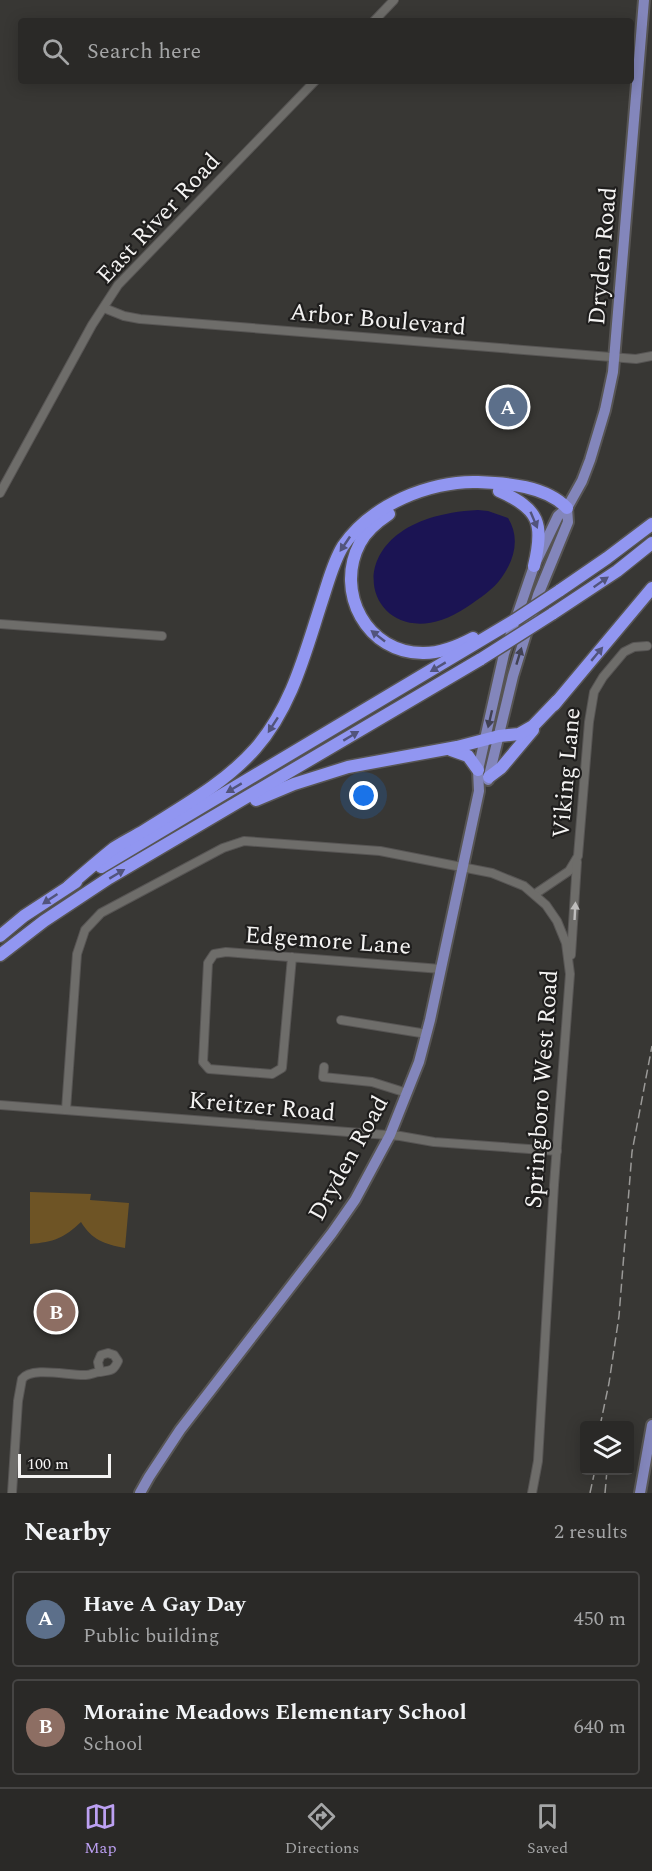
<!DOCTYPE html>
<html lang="en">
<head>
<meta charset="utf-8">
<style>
  :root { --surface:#2a2927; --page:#363533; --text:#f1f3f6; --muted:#a5a6a7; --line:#464544; --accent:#bca0f2 }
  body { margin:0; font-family:Spectral,serif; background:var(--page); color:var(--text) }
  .controls { position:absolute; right:18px; bottom:18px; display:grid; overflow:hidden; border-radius:6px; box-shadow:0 3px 15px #0003 }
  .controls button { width:54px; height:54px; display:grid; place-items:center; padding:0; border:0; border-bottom:2px solid var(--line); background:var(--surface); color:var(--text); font:30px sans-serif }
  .scale { position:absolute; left:18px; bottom:15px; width:93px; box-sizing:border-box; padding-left:6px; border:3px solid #f4f3f2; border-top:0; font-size:16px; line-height:21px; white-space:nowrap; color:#f4f3f2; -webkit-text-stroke:4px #1f1e1d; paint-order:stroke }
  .you { position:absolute; left:364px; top:796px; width:21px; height:21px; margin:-15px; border:4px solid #fff; border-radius:50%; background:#1a73e8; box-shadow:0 0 0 9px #1a73e833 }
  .badge { display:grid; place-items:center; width:39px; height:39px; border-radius:50%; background:var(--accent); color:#fff; font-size:20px; font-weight:700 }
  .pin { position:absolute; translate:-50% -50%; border:3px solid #fff; box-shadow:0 2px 6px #0006 }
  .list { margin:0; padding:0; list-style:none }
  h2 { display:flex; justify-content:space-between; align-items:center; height:78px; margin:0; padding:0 24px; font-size:26px }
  h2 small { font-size:20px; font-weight:400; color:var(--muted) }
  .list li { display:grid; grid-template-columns:39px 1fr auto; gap:18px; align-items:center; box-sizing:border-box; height:96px; margin:0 12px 12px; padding:0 12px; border:2px solid var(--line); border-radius:6px }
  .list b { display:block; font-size:22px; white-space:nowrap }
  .list p { margin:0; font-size:20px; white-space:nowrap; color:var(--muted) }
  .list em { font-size:20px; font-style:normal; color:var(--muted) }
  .icon { flex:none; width:33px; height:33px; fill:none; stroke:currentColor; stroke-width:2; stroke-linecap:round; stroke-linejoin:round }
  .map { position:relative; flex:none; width:652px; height:1493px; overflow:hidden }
  .search { position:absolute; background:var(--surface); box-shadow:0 3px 15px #0003; left:18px; right:18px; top:18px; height:66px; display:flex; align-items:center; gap:15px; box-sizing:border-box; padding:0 21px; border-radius:6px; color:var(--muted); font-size:22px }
  .sheet { height:294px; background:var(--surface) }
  nav { display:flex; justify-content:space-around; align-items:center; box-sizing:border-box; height:84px; border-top:2px solid var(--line); background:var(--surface); font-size:16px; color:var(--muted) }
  nav a { display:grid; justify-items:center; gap:3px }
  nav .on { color:var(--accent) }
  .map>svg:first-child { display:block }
  .green { fill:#6e5425 }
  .water { fill:#1b1453 }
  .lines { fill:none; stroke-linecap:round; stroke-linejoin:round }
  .minor-casing { stroke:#575554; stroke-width:10 }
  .major-casing { stroke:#575554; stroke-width:14 }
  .highway-casing { stroke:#575554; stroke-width:15 }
  .minor { stroke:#6e6d6a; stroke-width:8 }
  .major { stroke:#8386bb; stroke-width:10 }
  .highway { stroke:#9196f1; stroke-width:12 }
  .rail { stroke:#9a9997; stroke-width:1.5; stroke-dasharray:9 4.5; stroke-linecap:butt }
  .highway-bridge-casing { stroke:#575554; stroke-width:15; stroke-linecap:butt }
  .highway-bridge { stroke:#9196f1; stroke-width:12 }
  .oneway { fill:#52547c }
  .oneway2 { fill:#424254 }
  .oneway3 { fill:#bebdbc }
  .labels { text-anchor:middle; stroke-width:4.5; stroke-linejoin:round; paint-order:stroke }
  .street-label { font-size:24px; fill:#f4f3f2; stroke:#1f1e1d }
</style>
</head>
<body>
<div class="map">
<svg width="652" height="1493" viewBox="0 0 652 1493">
  <rect width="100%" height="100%" fill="#383734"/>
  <!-- green -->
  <path class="green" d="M 30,1192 L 91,1194 L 90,1200 L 129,1203 L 125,1248 C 104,1244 92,1240 81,1222 C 64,1238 54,1242 30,1244 Z"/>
  <!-- water -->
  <path class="water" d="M 478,510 L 488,511 L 508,518 C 520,537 515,559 502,577 C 493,590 480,598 467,607 C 368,674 315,518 478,510 Z"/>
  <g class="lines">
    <defs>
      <g id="minor">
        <polyline points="374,21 394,0"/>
        <polyline points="104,308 124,316 140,319 636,359 652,356"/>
        <polyline points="0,493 92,325 118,285 315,81"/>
        <polyline points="0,624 162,636"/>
        <polyline points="535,894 569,871 578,856 589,722 594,692 603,677 624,652 634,647 647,646"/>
        <polyline points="571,955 577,862"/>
        <polyline points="292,957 282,1068 272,1074 209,1069 203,1062 208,963 214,954 226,952 441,969"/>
        <polyline points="341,1020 427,1034"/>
        <polyline points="324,1067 323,1077 372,1082 407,1093"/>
        <polyline points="0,1105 400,1136 434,1142 557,1151"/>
        <polyline points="66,1110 77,954 85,930 101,913 223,848 244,841 380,851 492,873 524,886 546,905 557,921 566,943 570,974 554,1185 538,1461 532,1493"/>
        <path d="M 12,1493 L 18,1401 L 22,1379 C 32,1366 69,1376 86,1375 C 91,1375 95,1372 100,1372 C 110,1370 113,1372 118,1361 L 114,1355 L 108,1353 L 101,1355 L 98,1362 L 100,1372"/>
      </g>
      <g id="major">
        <polyline points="488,780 513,676 538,595 568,522 567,508"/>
        <polyline points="140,1493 149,1477 180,1430 332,1233 355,1200 390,1135 419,1062 430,1020 479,791 478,770 504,654 534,566 558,516 567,508 582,481 590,460 605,410 613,372 644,0"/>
        <polyline points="640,1493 652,1425"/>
      </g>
      <g id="highway">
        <path d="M 499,491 C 540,509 544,524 534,566"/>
        <path d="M 389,514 C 377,522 366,531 360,543 C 334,592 367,654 424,653 C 441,653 458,646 473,638"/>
        <polyline points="559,591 607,558 652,524"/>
        <polyline points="552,614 617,571 652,543"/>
        <polyline points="554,705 652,588"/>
        <polyline points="451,750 468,756 478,770"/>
        <polyline points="489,777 501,768 533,730"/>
        <polyline points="256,800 294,784 348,767 457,747 499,736 519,734 533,726 557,701"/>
        <polyline points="101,867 515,620"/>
        <path d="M 69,886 C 84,873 99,860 114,848 C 123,842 133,837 142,832 C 181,807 224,784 255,749 C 292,707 305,653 322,601 C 328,583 333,562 343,546 C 358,524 379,509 403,498 C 425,488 453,481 478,482 C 507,483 546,486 567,508"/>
        <polyline points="0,936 24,916 76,882"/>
        <polyline points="0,955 44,921 109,878 481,659"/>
      </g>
    </defs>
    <!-- minor casing -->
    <use href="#minor" class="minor-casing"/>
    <!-- major casing -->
    <use href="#major" class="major-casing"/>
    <!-- highway casing -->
    <use href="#highway" class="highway-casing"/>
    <!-- minor -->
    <use href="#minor" class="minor"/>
    <!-- major -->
    <use href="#major" class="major"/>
    <!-- highway -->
    <use href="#highway" class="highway"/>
    <!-- rail -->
    <g class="rail">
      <polyline points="600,1426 609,1383 619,1316 632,1152 652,1046"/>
      <polyline points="590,1493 595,1470"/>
      <polyline points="605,1493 607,1470"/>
    </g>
    <defs>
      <g id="highway-bridge">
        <polyline points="515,620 559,591"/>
        <polyline points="481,659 552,614"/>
      </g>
    </defs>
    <!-- highway-bridge casing -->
    <use href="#highway-bridge" class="highway-bridge-casing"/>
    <!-- highway-bridge -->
    <use href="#highway-bridge" class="highway-bridge"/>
  </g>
  <!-- one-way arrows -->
  <defs><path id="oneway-solid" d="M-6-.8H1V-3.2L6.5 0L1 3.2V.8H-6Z" transform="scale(1.5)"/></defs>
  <g class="oneway">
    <use href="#oneway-solid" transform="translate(534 520) rotate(67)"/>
    <use href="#oneway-solid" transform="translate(345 544) rotate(124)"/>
    <use href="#oneway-solid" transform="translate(601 582) rotate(-35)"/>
    <use href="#oneway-solid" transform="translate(378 636) rotate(-142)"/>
    <use href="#oneway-solid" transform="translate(597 654) rotate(-50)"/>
    <use href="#oneway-solid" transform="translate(438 667) rotate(149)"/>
    <use href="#oneway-solid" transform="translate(273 725) rotate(123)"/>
    <use href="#oneway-solid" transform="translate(351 736) rotate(-31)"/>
    <use href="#oneway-solid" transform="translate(234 788) rotate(149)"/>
    <use href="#oneway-solid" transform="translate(117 874) rotate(-31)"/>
    <use href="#oneway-solid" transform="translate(50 899) rotate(146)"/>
  </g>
  <g class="oneway2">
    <use href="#oneway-solid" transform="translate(519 656) rotate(-73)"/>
    <use href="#oneway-solid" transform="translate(490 719) rotate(103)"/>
  </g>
  <use class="oneway3" href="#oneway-solid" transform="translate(575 911) rotate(-87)"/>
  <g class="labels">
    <!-- street labels -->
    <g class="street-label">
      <text transform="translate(158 218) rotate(-47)" y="8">East River Road</text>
      <text transform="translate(602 256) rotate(-85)" y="8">Dryden Road</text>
      <text transform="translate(378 319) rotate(5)" y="8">Arbor Boulevard</text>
      <text transform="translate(566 773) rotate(-85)" y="8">Viking Lane</text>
      <text transform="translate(328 940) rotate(4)" y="8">Edgemore Lane</text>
      <text transform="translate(541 1089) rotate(-86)" y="8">Springboro West Road</text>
      <text transform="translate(262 1106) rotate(5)" y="8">Kreitzer Road</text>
      <text transform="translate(348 1158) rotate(-61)" y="8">Dryden Road</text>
    </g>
  </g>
</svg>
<div class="controls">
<button><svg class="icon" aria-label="layers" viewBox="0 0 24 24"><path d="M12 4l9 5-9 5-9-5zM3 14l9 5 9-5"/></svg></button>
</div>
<div class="scale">100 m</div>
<div class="you"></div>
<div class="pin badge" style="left:508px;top:407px;background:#5c6f8a">A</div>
<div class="pin badge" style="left:56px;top:1312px;background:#8d6e63">B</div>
<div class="search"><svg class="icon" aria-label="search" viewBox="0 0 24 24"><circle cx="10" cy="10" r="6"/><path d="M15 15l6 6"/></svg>Search here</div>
</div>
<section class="sheet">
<h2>Nearby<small>2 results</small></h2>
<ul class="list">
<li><span class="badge" style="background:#5c6f8a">A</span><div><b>Have A Gay Day</b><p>Public building</p></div><em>450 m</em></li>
<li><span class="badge" style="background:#8d6e63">B</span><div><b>Moraine Meadows Elementary School</b><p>School</p></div><em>640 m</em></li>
</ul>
</section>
<nav>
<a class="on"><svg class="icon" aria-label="map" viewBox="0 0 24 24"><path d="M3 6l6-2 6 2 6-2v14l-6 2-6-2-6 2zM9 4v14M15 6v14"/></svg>Map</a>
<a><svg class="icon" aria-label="directions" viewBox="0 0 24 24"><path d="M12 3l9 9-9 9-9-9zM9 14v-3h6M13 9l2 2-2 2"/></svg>Directions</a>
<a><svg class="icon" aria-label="saved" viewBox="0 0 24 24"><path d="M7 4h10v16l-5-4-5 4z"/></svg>Saved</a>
</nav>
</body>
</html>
